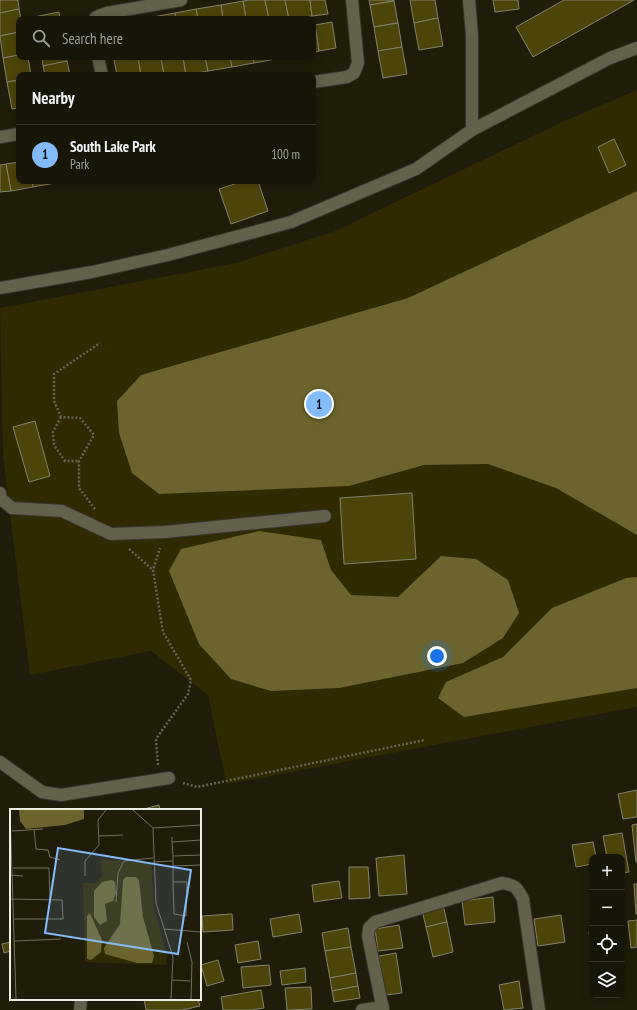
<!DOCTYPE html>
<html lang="en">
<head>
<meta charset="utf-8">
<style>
  :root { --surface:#171508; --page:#201e12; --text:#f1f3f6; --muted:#9e9f9c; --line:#363429; --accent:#84bcfb }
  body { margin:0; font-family:"PT Sans Narrow",sans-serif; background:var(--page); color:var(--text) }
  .controls { position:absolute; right:12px; bottom:12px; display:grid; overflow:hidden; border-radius:8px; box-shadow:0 2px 10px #0003 }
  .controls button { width:36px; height:36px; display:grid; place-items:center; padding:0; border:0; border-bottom:1px solid var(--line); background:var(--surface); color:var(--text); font:20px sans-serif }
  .you { position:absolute; left:437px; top:656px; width:14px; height:14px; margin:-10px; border:3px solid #fff; border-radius:50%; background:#1a73e8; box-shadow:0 0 0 6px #1a73e833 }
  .badge { display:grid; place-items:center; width:26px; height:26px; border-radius:50%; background:var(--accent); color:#111; font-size:13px; font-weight:700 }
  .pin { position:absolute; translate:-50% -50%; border:2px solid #fff; box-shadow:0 1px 4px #0006 }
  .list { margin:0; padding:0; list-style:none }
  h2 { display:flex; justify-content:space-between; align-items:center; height:52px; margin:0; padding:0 16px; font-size:17px }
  h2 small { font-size:13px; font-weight:400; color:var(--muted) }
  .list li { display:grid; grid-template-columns:26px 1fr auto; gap:12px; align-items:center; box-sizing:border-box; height:60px; padding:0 16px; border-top:1px solid var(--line) }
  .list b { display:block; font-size:15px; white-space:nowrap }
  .list p { margin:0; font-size:13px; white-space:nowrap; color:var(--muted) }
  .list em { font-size:13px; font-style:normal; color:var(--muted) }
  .icon { flex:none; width:22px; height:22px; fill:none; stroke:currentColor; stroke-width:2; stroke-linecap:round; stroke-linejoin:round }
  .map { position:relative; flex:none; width:637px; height:1010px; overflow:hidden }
  .search { position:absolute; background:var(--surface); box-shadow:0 2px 10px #0003; left:16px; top:16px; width:300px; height:44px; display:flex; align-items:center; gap:10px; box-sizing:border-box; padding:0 14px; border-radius:8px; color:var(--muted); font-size:15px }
  .panel { position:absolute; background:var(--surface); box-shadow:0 2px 10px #0003; left:16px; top:72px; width:300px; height:112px; border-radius:8px }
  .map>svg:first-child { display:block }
  .green { fill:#2f2a00 }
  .water { fill:#6b642e }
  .building { fill:#4c450a; stroke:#84826c }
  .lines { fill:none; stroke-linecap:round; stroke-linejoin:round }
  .minor-casing { stroke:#37352d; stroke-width:14 }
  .path { stroke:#666454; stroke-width:2.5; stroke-dasharray:2 2; stroke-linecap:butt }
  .minor { stroke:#63604c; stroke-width:12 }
  .inset-road { fill:none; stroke:#727060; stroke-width:1 }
  .view { fill:#84bcfb; fill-opacity:0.15; stroke:#84bcfb; stroke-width:2 }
  .inset-edge { fill:none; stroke:#eeede1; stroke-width:2 }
</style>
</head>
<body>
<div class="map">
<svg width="637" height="1010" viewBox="0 0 637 1010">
  <rect width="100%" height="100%" fill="#1f1c0a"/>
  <!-- green -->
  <polygon class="green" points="637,90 637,707 227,784 219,749 208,695 151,651 30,675 3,456 0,308 236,263 333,232 562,122"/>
  <!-- water -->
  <g class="water">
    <polygon points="637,191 637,535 556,488 488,464 424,465 349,486 159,494 132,473 119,433 117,401 141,375 408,298"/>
    <polygon points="259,531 321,540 331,570 351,595 398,597 441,556 476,559 508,580 519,613 503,638 463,663 339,688 271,691 231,679 199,644 169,571 181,549"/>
    <polygon points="637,577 637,688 464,717 438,698 446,682 503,657 552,608 626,578"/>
  </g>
  <!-- building -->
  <g class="building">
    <polygon points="0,0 18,0 19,9 0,13"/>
    <polygon points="249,0 265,0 269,19 246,19 243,1"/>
    <polygon points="265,0 285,0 289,19 269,19"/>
    <polygon points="285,0 310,0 312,16 289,19"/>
    <polygon points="310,0 325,0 328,14 312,16"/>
    <polygon points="369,0 394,0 394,1 370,5"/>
    <polygon points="410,0 435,0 438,18 414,23"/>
    <polygon points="493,0 518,0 519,9 495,12"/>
    <polygon points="564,0 634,0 533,57 516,27"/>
    <polygon points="243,1 246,19 223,19 221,5"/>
    <polygon points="394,1 398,23 374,27 370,5"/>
    <polygon points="221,5 223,19 198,19 196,9"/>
    <polygon points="19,9 21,19 19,19 19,32 0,36 0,13"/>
    <polygon points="196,9 198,19 176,19 175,13"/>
    <polygon points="59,12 60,19 35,19 34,17"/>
    <polygon points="175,13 176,19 154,19 153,17"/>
    <polygon points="438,18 443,46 419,50 414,23"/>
    <polygon points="332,22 336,48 319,51 315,25"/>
    <polygon points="398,23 402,47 378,51 374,27"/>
    <polygon points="315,25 319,51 313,53 313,26"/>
    <polygon points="19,32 19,55 3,58 0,36"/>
    <polygon points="402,47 407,74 383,78 378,51"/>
    <polygon points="19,55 19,57 28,57 31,75 19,75 19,80 7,82 3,58"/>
    <polygon points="42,57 66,57 67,61 43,66"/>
    <polygon points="133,57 138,57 141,75 117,75 114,60"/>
    <polygon points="138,57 161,57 164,75 141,75"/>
    <polygon points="161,57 183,57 186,75 164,75"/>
    <polygon points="183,57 205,57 208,71 186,75"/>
    <polygon points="205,57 230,57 232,67 208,71"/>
    <polygon points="230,57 253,57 254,63 232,67"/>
    <polygon points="253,57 276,57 276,59 254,63"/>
    <polygon points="67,61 70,75 45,75 43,66"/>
    <polygon points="19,80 19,108 12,109 7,82"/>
    <polygon points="614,139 626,165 609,173 598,147"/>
    <polygon points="19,162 19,181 32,181 33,187 11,191 6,164"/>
    <polygon points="6,164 11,191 0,192 0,165"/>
    <polygon points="32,181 54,181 55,183 33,187"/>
    <polygon points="244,181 258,181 268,211 231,224 219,189"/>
    <polygon points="35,421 50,476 29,482 13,427"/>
    <polygon points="412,493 416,559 344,564 340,498"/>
    <polygon points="637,790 637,817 623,819 618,794"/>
    <polygon points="159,805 160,810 140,810"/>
    <polygon points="637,824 637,862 636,862 632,825"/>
    <polygon points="622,833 629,872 622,873 622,857 607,857 603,836"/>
    <polygon points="593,842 596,857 592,857 592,864 576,867 572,845"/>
    <polygon points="404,855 407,894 379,896 376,858"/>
    <polygon points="349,867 368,867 370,898 349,899"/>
    <polygon points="339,881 342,898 314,902 312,885"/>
    <polygon points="634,884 637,884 637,914 636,914"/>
    <polygon points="493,897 495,922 465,925 462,901"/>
    <polygon points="443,905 447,922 426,927 422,910"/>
    <polygon points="232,914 233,930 203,932 202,916"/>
    <polygon points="299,914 302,932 273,937 270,919"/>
    <polygon points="561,915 565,942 538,946 534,919"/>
    <polygon points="637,920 637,947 631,948 628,921"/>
    <polygon points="447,922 453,952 433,957 426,927"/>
    <polygon points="399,925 403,948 378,951 375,929"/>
    <polygon points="348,928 351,947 325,951 322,933"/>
    <polygon points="589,932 592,932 592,952"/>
    <polygon points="258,941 261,959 238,963 235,945"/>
    <polygon points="11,942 11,951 4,953 2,944"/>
    <polygon points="351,947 356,973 330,978 325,951"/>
    <polygon points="396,953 402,993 385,995 379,956"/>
    <polygon points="218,960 224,981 207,986 201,965"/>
    <polygon points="269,965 271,985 243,988 241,967"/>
    <polygon points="305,968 306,982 282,985 280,971"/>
    <polygon points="356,973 358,986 332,991 330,978"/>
    <polygon points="519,981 523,1008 504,1010 499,985"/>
    <polygon points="358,986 360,998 334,1002 332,991"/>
    <polygon points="311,987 312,1009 287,1010 285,988"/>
    <polygon points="261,990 264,1008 252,1010 223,1010 221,997"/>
    <polygon points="144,999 198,999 200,1006 182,1010 146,1010"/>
  </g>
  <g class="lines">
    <defs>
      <g id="minor">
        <polyline points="469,0 472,35 472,130"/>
        <polyline points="95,19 96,17 107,13 181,0"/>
        <polyline points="98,57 102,75"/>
        <polyline points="313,82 347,77 354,73 358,63 352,0"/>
        <polyline points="0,137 19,134"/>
        <polyline points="0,288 92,272 168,255 291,222 416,169 472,130 610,58 637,48"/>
        <polyline points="0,493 1,499 12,508 62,511 111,534 165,532 325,516"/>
        <polyline points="0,762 42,792 61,795 169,778"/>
        <polyline points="80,1010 81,999"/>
        <polyline points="362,1010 383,1007"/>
        <path d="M 383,1010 L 368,936 L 369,928 L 375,922 L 502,883 C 515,885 517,887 523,899 L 539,1010"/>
      </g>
    </defs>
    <!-- minor casing -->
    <use href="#minor" class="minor-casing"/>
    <!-- path -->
    <g class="path">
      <polyline points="61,417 53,432 54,445 65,461 79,461"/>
      <polyline points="95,509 79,488 79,461 94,435 80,418 61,417 54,401 54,374 100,343"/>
      <polyline points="129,549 153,570"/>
      <polyline points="158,765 156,739 188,694 191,680 163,632 153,570 160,548"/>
      <polyline points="183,783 197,787 425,740"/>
    </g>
    <!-- minor -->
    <use href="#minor" class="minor"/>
  </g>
  <!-- overview -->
  <g transform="translate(10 809)">
    <rect width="191" height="191" fill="#1f1c0a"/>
    <path d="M 91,50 L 141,54 L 144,100 L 157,145 L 156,156 L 75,153 L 73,74 L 85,74 L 92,67 Z" fill="#2f2a00"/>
    <path d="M 9,1 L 74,1 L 74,10 L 55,16 L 16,20 L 10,12 ZM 116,68 L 126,68 L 129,71 L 133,108 L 144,147 L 142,154 L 127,154 L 95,145 L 94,139 L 110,115 L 113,71 ZM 102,71 L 105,73 L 106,84 L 103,92 L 95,95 L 97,112 L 90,116 L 84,108 L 84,82 L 92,73 ZM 80,104 L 92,131 L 91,143 L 81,151 L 77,150 L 77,107 Z" fill="#6b642e"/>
    <path class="inset-road" d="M 123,1 L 143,19 L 146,94 L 163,148 L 161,190M 0,2 L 6,190M 143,19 L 191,16M 24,20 L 26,40 L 38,41 L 40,48 L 50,51M 2,22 L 33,20M 89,27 L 113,26M 162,28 L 162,33 L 191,31M 162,33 L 163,47M 143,53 L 163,52M 163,57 L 191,56M 3,59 L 39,59 L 40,90M 0,66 L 13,67M 75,67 L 75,52 L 89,36 L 88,11 L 96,1M 163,73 L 177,73 L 176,107 L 164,105 L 163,73 L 163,47 L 191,46M 0,90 L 52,91 L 53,110 L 4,110M 106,93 L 108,64 L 114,52 L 143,49M 154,120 L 191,123M 5,132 L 51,130M 177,133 L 182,153 L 181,190M 162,171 L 180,172"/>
    <path class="view" d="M 48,39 L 181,61 L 168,145 L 35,124 Z"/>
    <rect width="191" height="191" class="inset-edge"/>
  </g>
</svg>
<div class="controls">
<button>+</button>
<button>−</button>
<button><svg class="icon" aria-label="locate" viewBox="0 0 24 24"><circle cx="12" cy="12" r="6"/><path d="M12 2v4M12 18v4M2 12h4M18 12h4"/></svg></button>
<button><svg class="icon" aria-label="layers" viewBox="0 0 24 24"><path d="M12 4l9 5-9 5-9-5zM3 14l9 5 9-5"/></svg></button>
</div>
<div class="you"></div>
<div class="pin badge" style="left:319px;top:404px">1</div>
<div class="search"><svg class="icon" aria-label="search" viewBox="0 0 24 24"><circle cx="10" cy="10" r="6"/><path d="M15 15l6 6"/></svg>Search here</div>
<section class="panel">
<h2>Nearby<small></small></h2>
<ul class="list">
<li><span class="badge">1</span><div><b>South Lake Park</b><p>Park</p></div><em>100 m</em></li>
</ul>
</section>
</div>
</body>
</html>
